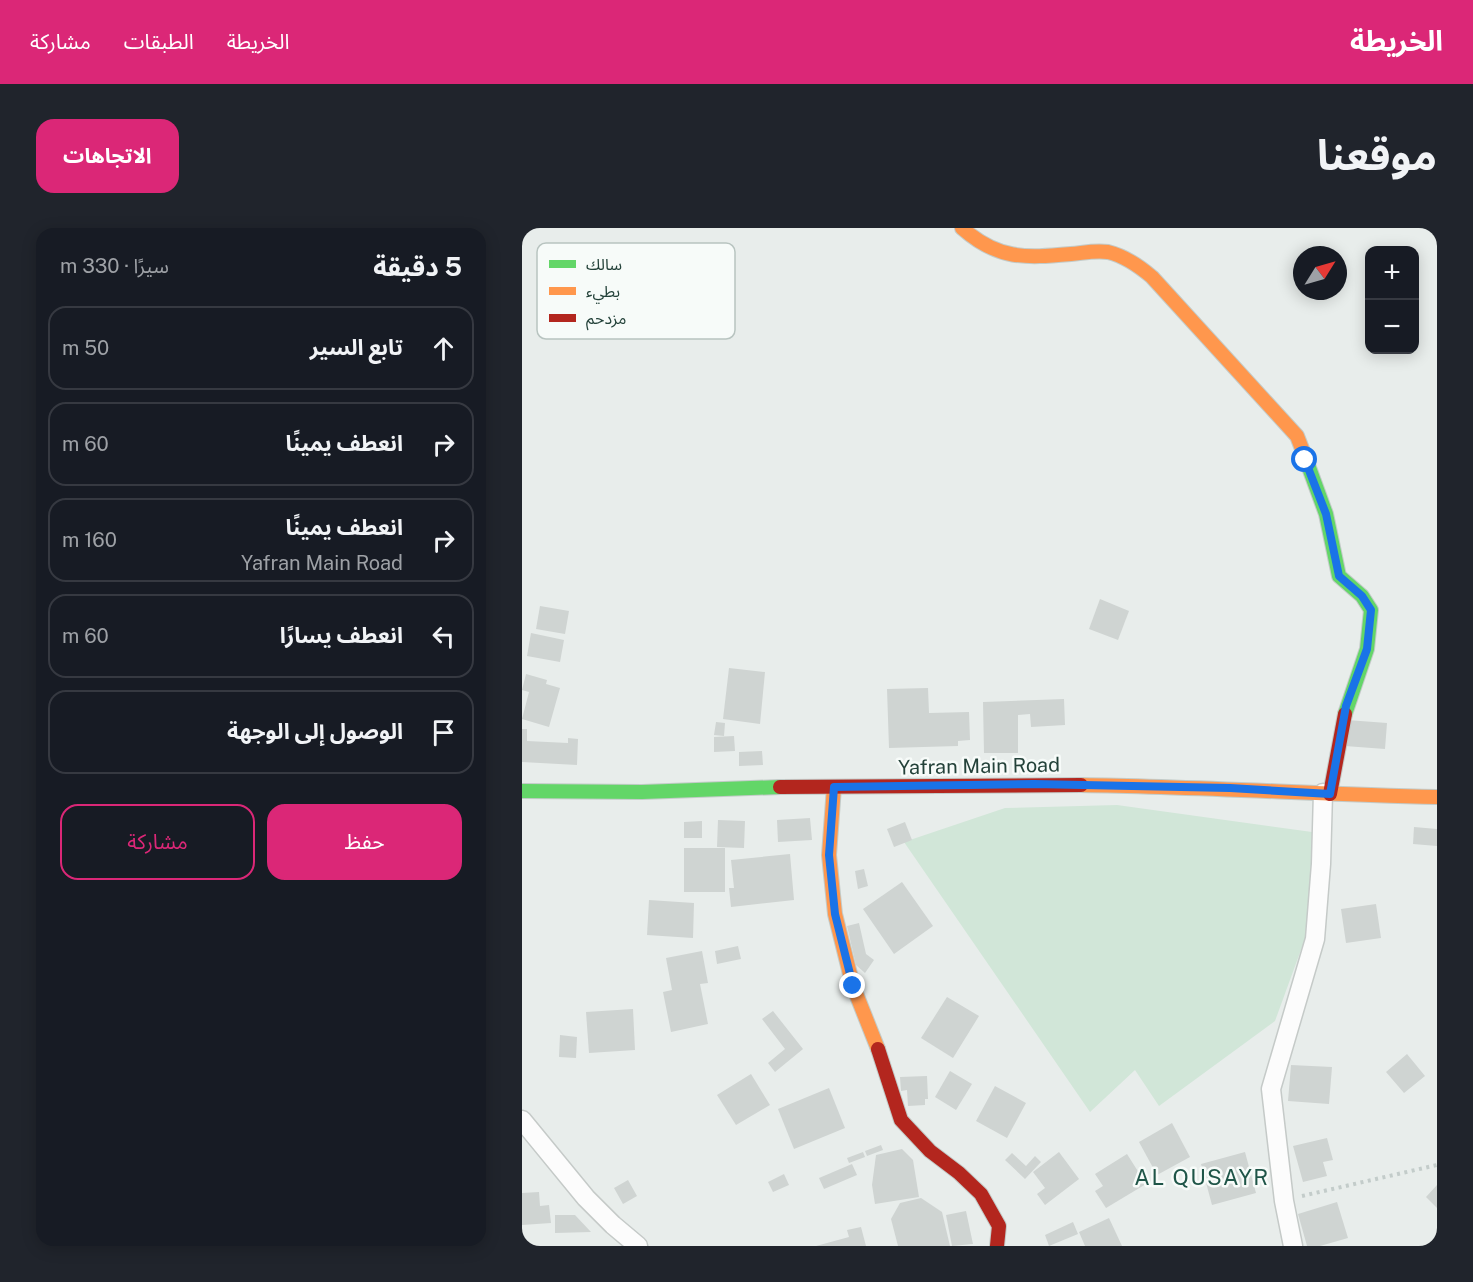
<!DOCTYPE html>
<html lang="ar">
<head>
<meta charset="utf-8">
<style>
  :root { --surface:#171b24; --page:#20242c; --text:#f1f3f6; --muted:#9ea1a6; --line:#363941; --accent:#db2777 }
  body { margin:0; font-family:"Public Sans","Noto Sans Arabic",sans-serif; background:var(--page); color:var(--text); direction:rtl }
  .controls { position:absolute; right:18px; top:18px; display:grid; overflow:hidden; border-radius:12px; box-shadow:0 3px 15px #0003 }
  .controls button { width:54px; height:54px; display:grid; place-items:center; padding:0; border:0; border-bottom:2px solid var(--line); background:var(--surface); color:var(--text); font:30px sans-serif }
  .compass { position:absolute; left:771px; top:18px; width:54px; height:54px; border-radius:50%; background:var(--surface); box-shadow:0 3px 15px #0003; rotate:53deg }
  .stop { position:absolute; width:18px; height:18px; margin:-14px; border:4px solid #1a73e8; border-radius:50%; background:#fff }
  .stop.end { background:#1a73e8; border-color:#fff; box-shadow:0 2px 6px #0008 }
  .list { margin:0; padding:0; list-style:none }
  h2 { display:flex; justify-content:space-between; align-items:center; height:78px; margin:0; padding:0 24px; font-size:26px }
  h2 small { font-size:20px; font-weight:400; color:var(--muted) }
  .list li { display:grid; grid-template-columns:39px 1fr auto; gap:18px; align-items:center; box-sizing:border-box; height:84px; margin:0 12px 12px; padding:0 12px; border:2px solid var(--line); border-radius:18px }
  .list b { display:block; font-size:22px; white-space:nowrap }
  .list p { margin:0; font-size:20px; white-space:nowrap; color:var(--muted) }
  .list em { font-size:20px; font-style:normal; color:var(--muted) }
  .actions { display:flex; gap:12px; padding:18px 24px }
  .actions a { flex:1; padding:14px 0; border:2px solid var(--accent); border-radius:18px; text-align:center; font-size:21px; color:var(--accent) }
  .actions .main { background:var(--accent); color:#fff }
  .icon { flex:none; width:33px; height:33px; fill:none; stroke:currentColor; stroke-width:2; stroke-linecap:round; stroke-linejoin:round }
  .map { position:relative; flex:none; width:915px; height:1018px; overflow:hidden; direction:ltr; border-radius:18px }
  header { display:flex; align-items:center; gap:36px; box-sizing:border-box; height:84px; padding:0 30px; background:var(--accent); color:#fff }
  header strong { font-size:28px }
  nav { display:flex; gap:33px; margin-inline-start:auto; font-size:21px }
  .intro { display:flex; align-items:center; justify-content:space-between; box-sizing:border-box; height:144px; padding:0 36px }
  h1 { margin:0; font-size:42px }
  .button { padding:15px 27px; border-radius:18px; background:var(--accent); color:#fff; font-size:21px; font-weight:700 }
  main { display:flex; gap:36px; padding:0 36px }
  aside { flex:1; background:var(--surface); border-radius:18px; box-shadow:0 3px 15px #0003 }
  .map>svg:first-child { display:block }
  .green { fill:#d1e6d8 }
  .building { fill:#cfd4d2 }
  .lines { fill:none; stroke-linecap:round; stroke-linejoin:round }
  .street-casing { stroke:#c5cac8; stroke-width:21 }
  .fast-casing { stroke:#c3cbc8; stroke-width:16 }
  .slow-casing { stroke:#c3cbc8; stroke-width:16 }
  .jam-casing { stroke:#c3cbc8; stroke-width:16 }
  .path { stroke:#c3ccca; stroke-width:4; stroke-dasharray:3 4.5; stroke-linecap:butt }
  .street { stroke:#fcfcfc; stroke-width:18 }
  .fast { stroke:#63d668; stroke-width:14 }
  .slow { stroke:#ff974d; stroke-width:14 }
  .jam { stroke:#b3261e; stroke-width:14 }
  .route { stroke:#1a73e8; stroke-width:8 }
  .labels { text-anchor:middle; stroke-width:5; stroke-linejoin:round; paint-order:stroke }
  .street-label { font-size:20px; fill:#24423a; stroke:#f7fbf9 }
  .quarter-label { font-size:22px; letter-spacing:1.5px; fill:#1f5548; stroke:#f7fbf9 }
  .key { fill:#f7fbf9; stroke:#b8c4c0; stroke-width:1.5 }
  .key-label { font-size:16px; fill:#24423a }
</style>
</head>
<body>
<header>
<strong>الخريطة</strong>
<nav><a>الخريطة</a><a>الطبقات</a><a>مشاركة</a></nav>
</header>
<div class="intro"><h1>موقعنا</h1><a class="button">الاتجاهات</a></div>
<main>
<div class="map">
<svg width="915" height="1018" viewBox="0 0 915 1018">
  <rect width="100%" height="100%" fill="#e8edeb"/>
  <!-- green -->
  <polygon class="green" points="595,577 790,604 788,697 753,793 637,878 613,842 568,884 382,614 483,580"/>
  <!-- building -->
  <g class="building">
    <polygon points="578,371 607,383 596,412 567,401"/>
    <polygon points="18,378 47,383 43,406 14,401"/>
    <polygon points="9,405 42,412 38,434 5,428"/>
    <polygon points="207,440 243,444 238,496 201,491"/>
    <polygon points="4,446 25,452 24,456 38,460 27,499 0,491 7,464 0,462"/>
    <polygon points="406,460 407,485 447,484 448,512 436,513 436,518 367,520 365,461"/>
    <polygon points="542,471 543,497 509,499 508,486 496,487 496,525 462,525 461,474"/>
    <polygon points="825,492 865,495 863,521 823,518"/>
    <polygon points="194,494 203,495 202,508 192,507"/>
    <polygon points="0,501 5,501 5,513 46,515 46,510 56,511 55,537 0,534"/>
    <polygon points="212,508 213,523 192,524 192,509"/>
    <polygon points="240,523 241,537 217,538 217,524"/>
    <polygon points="288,590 290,612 256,614 255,592"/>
    <polygon points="196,592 223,593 222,620 195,619"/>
    <polygon points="180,593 180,610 162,610 162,594"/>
    <polygon points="383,594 390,612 372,619 365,601"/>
    <polygon points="892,599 915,601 915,618 891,616"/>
    <rect x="162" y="620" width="41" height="44"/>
    <polygon points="268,626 272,672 209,679 207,660 212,660 209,632"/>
    <polygon points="342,641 346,658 336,661 333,643"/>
    <polygon points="380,654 411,698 372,726 341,681"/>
    <polygon points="127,672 172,675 171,710 125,707"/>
    <polygon points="854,676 859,710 824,715 819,681"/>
    <polygon points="337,695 344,726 352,732 343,745 334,737 325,698"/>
    <polygon points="216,718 219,731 195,736 193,723"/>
    <polygon points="180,723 186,755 178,756 186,796 149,804 141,764 150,762 144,730"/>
    <polygon points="425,769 457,788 431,830 399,810"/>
    <polygon points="111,781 113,822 67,825 64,784"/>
    <polygon points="251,783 281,821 253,844 246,835 263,821 240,791"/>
    <polygon points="38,807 55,809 54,830 37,829"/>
    <polygon points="885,826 903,848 882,865 864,844"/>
    <polygon points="769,837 810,839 807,876 766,873"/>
    <polygon points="428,843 450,856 434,882 413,869"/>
    <polygon points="229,846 248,877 214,897 195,867"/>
    <polygon points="405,848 406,871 403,871 403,877 386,878 385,862 379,863 378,849"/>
    <polygon points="473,858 504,875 485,910 454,893"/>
    <polygon points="307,860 323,900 272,921 256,881"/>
    <polygon points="650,895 668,929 635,947 617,914"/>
    <polygon points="805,910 811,932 801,934 805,948 781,954 771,918"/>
    <polygon points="359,917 361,922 345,928 343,923"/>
    <polygon points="380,921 391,932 397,969 353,976 350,957 354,927"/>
    <polygon points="341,924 343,929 327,935 325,930"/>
    <polygon points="537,924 557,951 523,977 515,966 523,960 511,944"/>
    <polygon points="723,924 734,965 690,977 679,936"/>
    <polygon points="490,925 504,938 513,928 519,934 503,951 483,932"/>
    <polygon points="605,926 624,956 584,980 573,963 581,958 573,946"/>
    <polygon points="330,936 335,947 302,961 297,950"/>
    <polygon points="262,946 267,957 251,964 246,954"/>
    <polygon points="106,952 115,968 101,976 92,960"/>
    <polygon points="915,957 915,980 904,969"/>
    <polygon points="17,964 18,978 27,977 29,995 0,997 0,965"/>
    <polygon points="399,970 420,984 428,1018 376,1018 369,991 378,975"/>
    <polygon points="815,974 826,1010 798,1018 785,1018 776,986"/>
    <polygon points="444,983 451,1016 430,1018 424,987"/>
    <polygon points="33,987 53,987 69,1004 33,1005"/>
    <polygon points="587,990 600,1018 563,1018 557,1004"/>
    <polygon points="551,994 556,1006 527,1018 523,1007"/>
    <polygon points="339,999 344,1018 294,1018 327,1009 325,1002"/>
  </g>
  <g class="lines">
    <defs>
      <g id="street">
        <polyline points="0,892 64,970 91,997 116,1018"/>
        <polyline points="771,1018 762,973 749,861 793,711 799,636 801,565"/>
      </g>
      <g id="fast">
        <polyline points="782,226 804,286 817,348 840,368 849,382 845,421 823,486"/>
        <polyline points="0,563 120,564 258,559"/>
      </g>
      <g id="slow">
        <path d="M 440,0 C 476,32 503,30 549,26 C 561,25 573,22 586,24 C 603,28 617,38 630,49 L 775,208 L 782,226"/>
        <path d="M 559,557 C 678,559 796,566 915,569"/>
        <polyline points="312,559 307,627 313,686 331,758 356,821"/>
      </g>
      <g id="jam">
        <polyline points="258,559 559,557"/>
        <polyline points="808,566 823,486"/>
        <polyline points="356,821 379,892 408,923 437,945 459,966 477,998 475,1018"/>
      </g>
    </defs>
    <!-- street casing -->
    <use href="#street" class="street-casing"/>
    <!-- fast casing -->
    <use href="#fast" class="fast-casing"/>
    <!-- slow casing -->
    <use href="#slow" class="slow-casing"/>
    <!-- jam casing -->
    <use href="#jam" class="jam-casing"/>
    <!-- path -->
    <polyline class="path" points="780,968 915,937"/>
    <!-- street -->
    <use href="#street" class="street"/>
    <!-- fast -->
    <use href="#fast" class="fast"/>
    <!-- slow -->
    <use href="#slow" class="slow"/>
    <!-- jam -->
    <use href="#jam" class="jam"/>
  </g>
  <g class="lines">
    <!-- route -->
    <polyline class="route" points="331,758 313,686 307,627 312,559 512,556 708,560 808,566 824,478 845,421 849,382 840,368 817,348 804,286 783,232"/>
  </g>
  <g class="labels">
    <!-- street labels -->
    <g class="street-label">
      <text transform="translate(457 538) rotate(-1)" y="7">Yafran Main Road</text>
    </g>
    <!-- quarter labels -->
    <g class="quarter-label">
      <text x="680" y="957">AL QUSAYR</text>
    </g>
  </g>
  <!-- legend -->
  <rect x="15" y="15" width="198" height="96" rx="9" class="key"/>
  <rect x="27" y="32" width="27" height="8" fill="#63d668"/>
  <rect x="27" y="59" width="27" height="8" fill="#ff974d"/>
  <rect x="27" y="86" width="27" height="8" fill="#b3261e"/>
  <g class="key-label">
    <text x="64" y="42">سالك</text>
    <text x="64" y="69">بطيء</text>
    <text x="64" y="96">مزدحم</text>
  </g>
</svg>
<div class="controls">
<button>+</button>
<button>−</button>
</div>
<svg class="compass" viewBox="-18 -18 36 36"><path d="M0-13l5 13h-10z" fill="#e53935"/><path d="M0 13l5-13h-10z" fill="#9ea1a6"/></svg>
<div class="stop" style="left:783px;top:232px"></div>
<div class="stop end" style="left:331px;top:758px"></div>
</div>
<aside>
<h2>5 دقيقة<small>سيرًا · 330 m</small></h2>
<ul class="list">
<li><svg class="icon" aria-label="ahead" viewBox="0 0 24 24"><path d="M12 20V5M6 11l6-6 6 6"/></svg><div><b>تابع السير</b></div><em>50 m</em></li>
<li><svg class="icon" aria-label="right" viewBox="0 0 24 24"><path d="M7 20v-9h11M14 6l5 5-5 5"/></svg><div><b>انعطف يمينًا</b></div><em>60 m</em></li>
<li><svg class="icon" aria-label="right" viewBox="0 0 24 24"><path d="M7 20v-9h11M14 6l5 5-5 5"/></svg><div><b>انعطف يمينًا</b><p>Yafran Main Road</p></div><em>160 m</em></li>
<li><svg class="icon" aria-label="left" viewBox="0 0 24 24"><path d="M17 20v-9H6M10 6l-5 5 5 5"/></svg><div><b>انعطف يسارًا</b></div><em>60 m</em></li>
<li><svg class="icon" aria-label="arrive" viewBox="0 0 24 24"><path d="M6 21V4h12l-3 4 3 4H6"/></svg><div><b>الوصول إلى الوجهة</b></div></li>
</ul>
<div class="actions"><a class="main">حفظ</a><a>مشاركة</a></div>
</aside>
</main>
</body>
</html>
